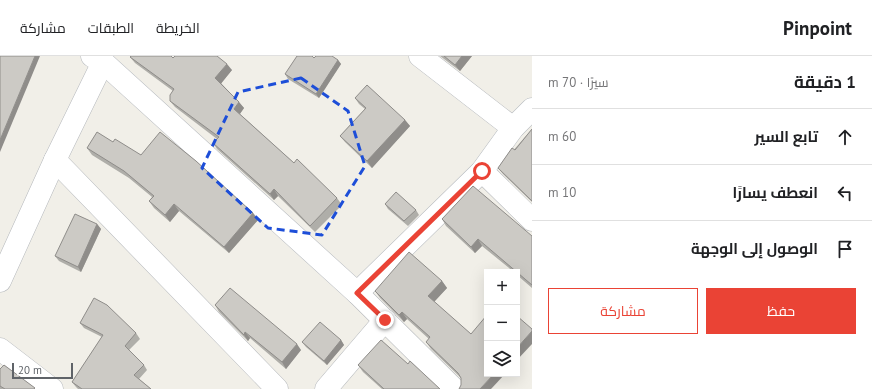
<!DOCTYPE html>
<html lang="ar">
<head>
<meta charset="utf-8">
<style>
  :root { --surface:#fff; --page:#f2f2f2; --text:#202124; --muted:#757577; --line:#e0e0e0; --accent:#ea4335 }
  body { margin:0; font-family:"PT Sans",Cairo,sans-serif; background:var(--page); color:var(--text); direction:rtl }
  .controls { position:absolute; right:12px; bottom:12px; display:grid; overflow:hidden; border-radius:0px; box-shadow:0 4px 16px #0002 }
  .controls button { width:36px; height:36px; display:grid; place-items:center; padding:0; border:0; border-bottom:1px solid var(--line); background:var(--surface); color:var(--text); font:20px sans-serif }
  .scale { position:absolute; left:12px; bottom:10px; width:61px; box-sizing:border-box; padding-left:4px; border:2px solid #5f6368; border-top:0; font-size:11px; line-height:14px; white-space:nowrap; color:#5f6368; -webkit-text-stroke:3px #fff; paint-order:stroke }
  .stop { position:absolute; width:12px; height:12px; margin:-9px; border:3px solid #ea4335; border-radius:50%; background:#fff }
  .stop.end { background:#ea4335; border-color:#fff; box-shadow:0 1px 4px #0008 }
  .list { margin:0; padding:0; list-style:none }
  h2 { display:flex; justify-content:space-between; align-items:center; height:52px; margin:0; padding:0 16px; font-size:17px }
  h2 small { font-size:13px; font-weight:400; color:var(--muted) }
  .list li { display:grid; grid-template-columns:26px 1fr auto; gap:12px; align-items:center; box-sizing:border-box; height:56px; padding:0 16px; border-top:1px solid var(--line) }
  .list b { display:block; font-size:15px; white-space:nowrap }
  .list em { font-size:13px; font-style:normal; color:var(--muted) }
  .actions { display:flex; gap:8px; padding:12px 16px }
  .actions a { flex:1; padding:9px 0; border:1px solid var(--accent); border-radius:0px; text-align:center; font-size:14px; color:var(--accent) }
  .actions .main { background:var(--accent); color:#fff }
  .icon { flex:none; width:22px; height:22px; fill:none; stroke:currentColor; stroke-width:2; stroke-linecap:round; stroke-linejoin:round }
  .map { position:relative; flex:none; width:532px; height:333px; overflow:hidden; direction:ltr }
  header { display:flex; align-items:center; gap:24px; box-sizing:border-box; height:56px; padding:0 20px; background:var(--surface); border-bottom:1px solid var(--line) }
  header strong { font-size:19px }
  nav { display:flex; gap:22px; margin-inline-start:auto; font-size:14px }
  main { display:flex }
  aside { flex:1; background:var(--surface) }
  .map>svg:first-child { display:block }
  .lines { fill:none; stroke-linecap:round; stroke-linejoin:round }
  .street-casing { stroke:#b5b8bc; stroke-width:23 }
  .secondary-casing { stroke:#b6babf; stroke-width:23 }
  .street { stroke:#fff; stroke-width:22 }
  .secondary { stroke:#fff; stroke-width:22 }
  .wall { fill:#afaea9 }
  .shaded-wall { fill:#8f8d8a }
  .building { fill:#cccac5; stroke:#8f8d8a }
  .route { stroke:#ea4335; stroke-width:5 }
  .marked { fill:none; stroke:#1d4ed8; stroke-width:3; stroke-dasharray:8 5; stroke-linejoin:round }
</style>
</head>
<body>
<header>
<strong>Pinpoint</strong>
<nav><a>الخريطة</a><a>الطبقات</a><a>مشاركة</a></nav>
</header>
<main>
<aside>
<h2>1 دقيقة<small>سيرًا · 70 m</small></h2>
<ul class="list">
<li><svg class="icon" aria-label="ahead" viewBox="0 0 24 24"><path d="M12 20V5M6 11l6-6 6 6"/></svg><div><b>تابع السير</b></div><em>60 m</em></li>
<li><svg class="icon" aria-label="left" viewBox="0 0 24 24"><path d="M17 20v-9H6M10 6l-5 5 5 5"/></svg><div><b>انعطف يسارًا</b></div><em>10 m</em></li>
<li><svg class="icon" aria-label="arrive" viewBox="0 0 24 24"><path d="M6 21V4h12l-3 4 3 4H6"/></svg><div><b>الوصول إلى الوجهة</b></div></li>
</ul>
<div class="actions"><a class="main">حفظ</a><a>مشاركة</a></div>
</aside>
<div class="map">
<svg width="532" height="333" viewBox="0 0 532 333">
  <rect width="100%" height="100%" fill="#f1efe8"/>
  <g class="lines">
    <defs>
      <g id="street">
        <polyline points="420,0 513,72"/>
        <polyline points="55,104 277,333"/>
        <polyline points="482,115 532,164"/>
        <polyline points="0,225 55,104 103,6"/>
        <polyline points="357,237 454,333"/>
        <polyline points="0,293 52,333"/>
        <polyline points="326,333 385,264"/>
      </g>
      <polyline id="secondary" points="92,0 103,6 357,237 482,115 513,72 532,53"/>
    </defs>
    <!-- street casing -->
    <use href="#street" class="street-casing"/>
    <!-- secondary casing -->
    <use href="#secondary" class="secondary-casing"/>
    <!-- street -->
    <use href="#street" class="street"/>
    <!-- secondary -->
    <use href="#secondary" class="secondary"/>
  </g>
  <!-- wall -->
  <g class="wall">
    <polygon points="440,0 472,0 460,15"/>
    <polygon points="130,1 173,2 232,14 221,27 244,52 240,58 294,107 337,142 342,149 315,176 278,140 274,144 217,93 213,87 217,83 175,51 170,45 173,35 135,7"/>
    <polygon points="314,2 338,4 341,8 319,42 288,23 285,18"/>
    <polygon points="355,42 405,64 410,70 372,112 345,86 340,80 365,53 359,48"/>
    <polygon points="532,73 532,146 503,118 498,112"/>
    <polygon points="113,86 141,99 253,157 258,164 229,197 179,155 170,166 154,152 149,145 152,141 129,122 92,99 87,92"/>
    <polygon points="385,148 416,154 419,159 408,170 388,153"/>
    <polygon points="442,163 532,180 532,232 517,219 517,216 514,216 482,190 475,197 446,170"/>
    <polygon points="97,168 101,173 81,216 59,205 55,200"/>
    <polygon points="442,225 447,232 434,246 471,278 461,329 461,322 431,293 426,286 429,283 407,263 404,266 380,242 375,235"/>
    <polygon points="215,249 301,294 286,313 250,282 248,285 219,256"/>
    <polygon points="80,267 136,277 140,283 129,294 144,309 147,314 139,323 151,333 78,333 76,331 72,326 102,281 84,272"/>
    <polygon points="341,284 344,289 327,309 306,291 302,286"/>
    <polygon points="408,308 440,333 382,333 363,316 358,309"/>
    <polygon points="4,309 35,333 0,333 0,313"/>
  </g>
  <!-- shaded-wall -->
  <g class="shaded-wall">
    <polygon points="35,0 40,0 0,96 0,84"/>
    <polygon points="462,0 472,0 460,15 455,9"/>
    <polygon points="338,4 341,8 319,42 316,38"/>
    <polygon points="227,8 232,14 220,29 215,22"/>
    <polygon points="239,46 244,52 239,59 234,53"/>
    <polygon points="405,64 410,70 372,112 367,105"/>
    <polygon points="274,133 278,140 274,144 270,138"/>
    <polygon points="174,148 179,155 170,166 165,159"/>
    <polygon points="253,157 258,164 229,197 224,191"/>
    <polygon points="97,168 101,173 81,216 78,211"/>
    <polygon points="478,183 482,190 475,197 471,191"/>
    <polygon points="442,225 447,232 433,247 428,240"/>
    <polygon points="402,256 407,263 404,266 399,259"/>
    <polygon points="532,275 532,288 517,304 517,292"/>
    <polygon points="245,276 250,282 248,285 244,279"/>
    <polygon points="341,284 344,289 327,309 324,305"/>
    <polygon points="297,288 301,294 286,313 282,306"/>
    <polygon points="494,318 505,318 491,333 480,333"/>
  </g>
  <!-- building -->
  <g class="building">
    <polygon points="0,0 35,0 0,84"/>
    <polygon points="131,0 171,0 173,2 175,0 217,0 227,8 215,22 239,46 234,53 294,107 297,103 337,142 310,170 274,133 270,138 213,87 219,81 170,45 170,39 174,33 130,1"/>
    <polygon points="297,0 312,0 314,2 316,0 332,0 338,4 316,38 285,18"/>
    <polygon points="444,0 462,0 455,9"/>
    <polygon points="367,29 405,64 367,105 340,80 366,52 355,42"/>
    <polygon points="532,73 532,145 498,112 512,92 515,94"/>
    <polygon points="97,76 113,86 115,83 141,99 160,76 196,105 253,157 224,191 174,148 165,159 149,145 154,140 124,115 87,92"/>
    <polygon points="473,130 532,180 532,229 478,183 471,191 442,163"/>
    <polygon points="396,136 416,154 404,165 385,148"/>
    <polygon points="75,158 97,168 78,211 55,200"/>
    <polygon points="409,196 442,225 428,240 471,278 487,259 487,318 494,318 480,333 459,333 461,329 461,322 458,317 426,286 430,281 402,256 399,259 375,235"/>
    <polygon points="230,232 297,288 282,306 245,276 244,279 215,249"/>
    <polygon points="94,242 107,249 136,277 125,290 144,309 134,319 151,333 82,333 72,326 103,279 80,267"/>
    <polygon points="517,260 532,273 532,275 517,292"/>
    <polygon points="320,266 341,284 324,305 302,286"/>
    <polygon points="381,284 408,308 410,305 440,333 384,333 358,309"/>
    <polygon points="4,309 35,332 34,333 5,333 0,330 0,313"/>
  </g>
  <g class="lines">
    <!-- route -->
    <polyline class="route" points="385,264 357,237 482,115"/>
  </g>
  <!-- marked area -->
  <path class="marked" d="M 301,22 L 348,55 L 365,110 L 322,179 L 268,172 L 202,112 L 238,36 Z"/>
</svg>
<div class="controls">
<button>+</button>
<button>−</button>
<button><svg class="icon" aria-label="layers" viewBox="0 0 24 24"><path d="M12 4l9 5-9 5-9-5zM3 14l9 5 9-5"/></svg></button>
</div>
<div class="scale">20 m</div>
<div class="stop" style="left:482px;top:115px"></div>
<div class="stop end" style="left:385px;top:264px"></div>
</div>
</main>
</body>
</html>
